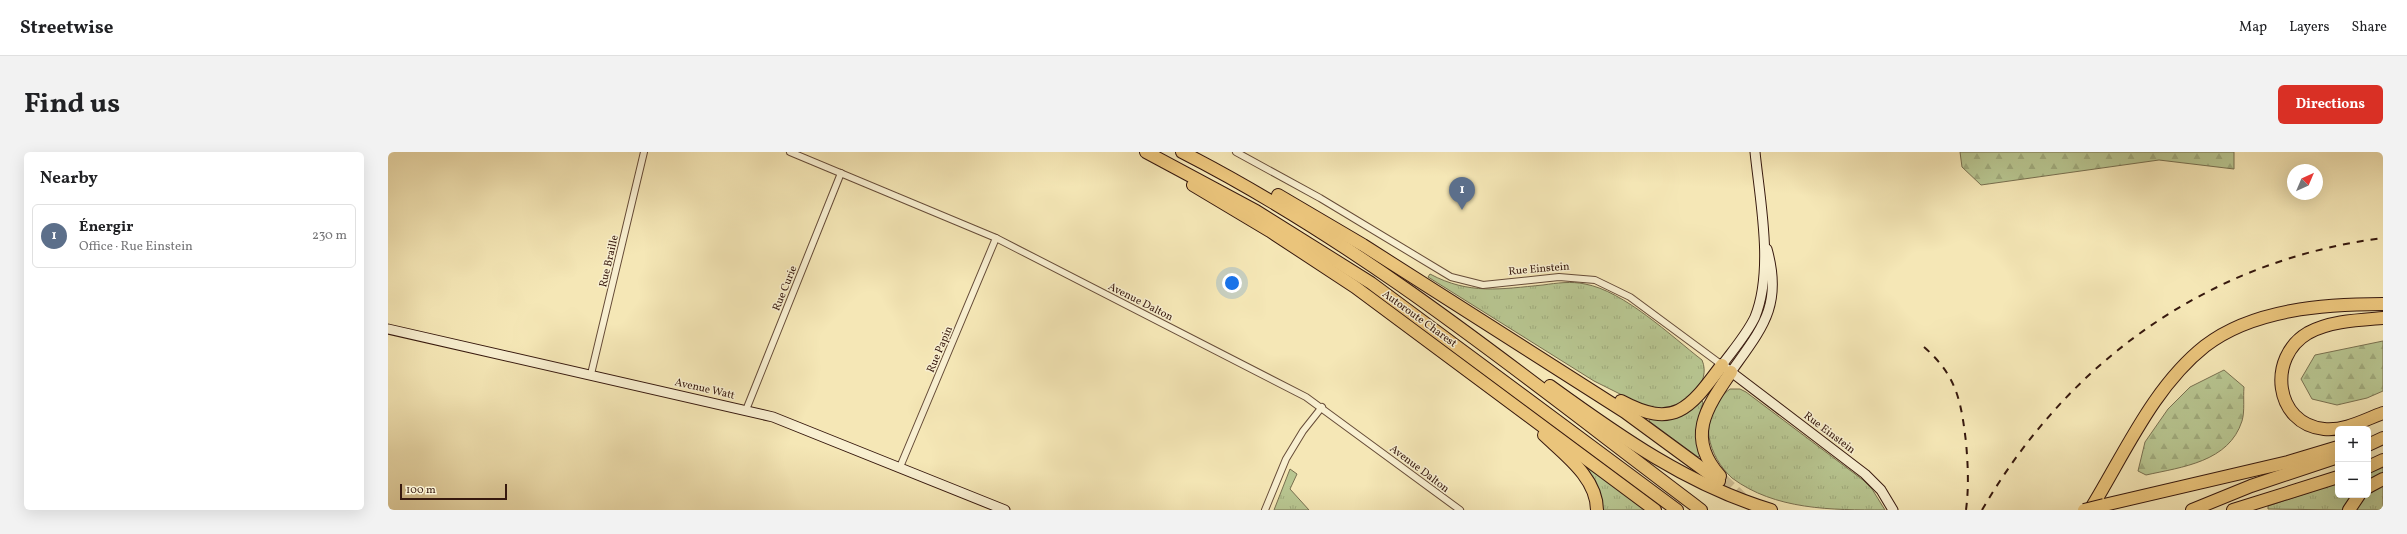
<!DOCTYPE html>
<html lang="en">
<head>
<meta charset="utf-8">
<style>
  :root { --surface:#fff; --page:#f2f2f2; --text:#202124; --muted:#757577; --line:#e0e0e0; --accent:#d93025 }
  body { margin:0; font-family:Vollkorn,serif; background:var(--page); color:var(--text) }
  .controls { position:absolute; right:12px; bottom:12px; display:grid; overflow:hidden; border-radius:6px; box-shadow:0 4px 16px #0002 }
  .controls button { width:36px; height:36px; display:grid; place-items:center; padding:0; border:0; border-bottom:1px solid var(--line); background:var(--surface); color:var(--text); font:20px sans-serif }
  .compass { position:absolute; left:1899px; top:12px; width:36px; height:36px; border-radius:50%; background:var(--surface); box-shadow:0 4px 16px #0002; rotate:44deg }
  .scale { position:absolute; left:12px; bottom:10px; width:107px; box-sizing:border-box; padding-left:4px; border:2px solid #37190e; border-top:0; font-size:11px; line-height:14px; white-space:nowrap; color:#37190e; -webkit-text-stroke:3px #f8efd0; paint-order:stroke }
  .you { position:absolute; left:844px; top:131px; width:14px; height:14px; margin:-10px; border:3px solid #fff; border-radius:50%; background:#1a73e8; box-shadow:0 0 0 6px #1a73e833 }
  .badge { display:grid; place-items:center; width:26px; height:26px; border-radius:50%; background:var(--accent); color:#fff; font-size:13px; font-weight:700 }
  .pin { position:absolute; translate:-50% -33px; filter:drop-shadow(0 1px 2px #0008) }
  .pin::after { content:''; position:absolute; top:21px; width:14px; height:12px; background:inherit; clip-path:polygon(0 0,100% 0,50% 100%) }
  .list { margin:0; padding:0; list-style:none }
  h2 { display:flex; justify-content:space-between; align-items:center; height:52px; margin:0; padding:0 16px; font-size:17px }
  h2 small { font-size:13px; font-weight:400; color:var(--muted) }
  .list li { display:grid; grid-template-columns:26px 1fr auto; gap:12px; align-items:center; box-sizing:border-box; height:64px; margin:0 8px 8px; padding:0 8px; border:1px solid var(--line); border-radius:6px }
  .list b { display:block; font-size:15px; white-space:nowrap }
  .list p { margin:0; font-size:13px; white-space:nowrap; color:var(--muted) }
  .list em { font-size:13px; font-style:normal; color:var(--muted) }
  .map { position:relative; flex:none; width:1995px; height:358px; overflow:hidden; border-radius:6px }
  header { display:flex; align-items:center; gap:24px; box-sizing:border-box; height:56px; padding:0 20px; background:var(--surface); border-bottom:1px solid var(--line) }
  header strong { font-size:19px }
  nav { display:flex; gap:22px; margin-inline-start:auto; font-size:14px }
  .intro { display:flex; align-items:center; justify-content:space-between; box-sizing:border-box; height:96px; padding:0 24px }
  h1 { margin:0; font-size:28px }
  .button { padding:10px 18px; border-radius:6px; background:var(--accent); color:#fff; font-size:14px; font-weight:700 }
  main { display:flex; gap:24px; padding:0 24px }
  aside { flex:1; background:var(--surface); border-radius:6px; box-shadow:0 4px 16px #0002 }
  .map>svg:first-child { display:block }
  .grass { fill:url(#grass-tufts); stroke:#787050 }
  .forest { fill:url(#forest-firs); stroke:#787050 }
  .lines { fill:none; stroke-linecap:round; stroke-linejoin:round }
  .highway-tunnel { stroke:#cfbe94; stroke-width:12; stroke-dasharray:12 6; stroke-linecap:butt }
  .street-casing { stroke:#664c38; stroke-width:8 }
  .secondary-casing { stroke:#37190e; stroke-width:11 }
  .highway-casing { stroke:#37190e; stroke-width:14 }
  .street { stroke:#f8efd0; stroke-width:6 }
  .secondary { stroke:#f8efd0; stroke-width:9 }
  .highway { stroke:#eac47b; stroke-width:12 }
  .rail { stroke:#37190e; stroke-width:2; stroke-dasharray:7 7; stroke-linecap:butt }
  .highway-bridge-casing { stroke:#37190e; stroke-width:14; stroke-linecap:butt }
  .highway-bridge { stroke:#eac47b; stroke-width:12 }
  .labels { text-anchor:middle; stroke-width:3; stroke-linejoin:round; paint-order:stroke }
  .street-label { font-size:11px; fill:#37190e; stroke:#f8efd0 }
</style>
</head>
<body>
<header>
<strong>Streetwise</strong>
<nav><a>Map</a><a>Layers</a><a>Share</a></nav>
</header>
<div class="intro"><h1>Find us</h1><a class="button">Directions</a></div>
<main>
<aside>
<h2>Nearby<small></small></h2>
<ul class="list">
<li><span class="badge" style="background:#5c6f8a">1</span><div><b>Énergir</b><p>Office · Rue Einstein</p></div><em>230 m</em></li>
</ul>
</aside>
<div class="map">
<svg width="1995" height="358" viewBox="0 0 1995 358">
  <defs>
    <pattern id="grass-tufts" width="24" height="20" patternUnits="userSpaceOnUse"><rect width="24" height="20" fill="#b8c691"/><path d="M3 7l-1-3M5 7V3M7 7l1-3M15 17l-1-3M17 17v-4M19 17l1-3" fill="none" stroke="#9faa7c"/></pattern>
    <pattern id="forest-firs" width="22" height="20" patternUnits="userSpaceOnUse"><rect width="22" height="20" fill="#b8c691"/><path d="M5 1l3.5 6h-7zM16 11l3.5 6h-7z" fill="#9faa7c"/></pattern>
  </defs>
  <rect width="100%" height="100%" fill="#f5e7b6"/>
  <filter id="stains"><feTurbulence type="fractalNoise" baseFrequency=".005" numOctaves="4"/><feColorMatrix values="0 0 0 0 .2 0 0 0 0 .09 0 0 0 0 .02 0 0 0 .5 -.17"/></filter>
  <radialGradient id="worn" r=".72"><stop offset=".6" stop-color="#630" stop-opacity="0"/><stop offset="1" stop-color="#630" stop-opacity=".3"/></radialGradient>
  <!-- grass -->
  <g class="grass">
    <path d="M 1042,122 C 1081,143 1113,137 1155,133 C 1169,131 1183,129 1197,132 C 1236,139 1283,184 1314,208 C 1324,231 1298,254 1275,257 C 1268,257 1261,255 1254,253 L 1206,229 L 1040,125 Z"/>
    <path d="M 1342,237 L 1352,237 L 1358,240 L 1475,328 L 1484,337 L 1497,358 C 1443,358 1387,358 1344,326 C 1332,315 1324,301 1321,285 C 1319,266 1327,248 1342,237 Z"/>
    <polygon points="1312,247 1315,250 1309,273 1313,303 1310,305 1261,269 1263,266"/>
    <polygon points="1198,314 1257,358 1213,358 1196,316"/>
    <polygon points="1995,314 1995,321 1980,331 1980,321"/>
    <polygon points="902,317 909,322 902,337 921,358 886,358"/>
    <polygon points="1950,331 1950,343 1964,343 1954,358 1880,357 1880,354"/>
    <polygon points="1995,333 1995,358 1966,358 1977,345"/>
  </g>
  <!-- forest -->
  <g class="forest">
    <polygon points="1572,0 1846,0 1846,17 1771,8 1593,33 1574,15"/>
    <polygon points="1995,189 1995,239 1979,246 1949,253 1924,247 1913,227 1927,203"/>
    <path d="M 1836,218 L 1856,235 C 1855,246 1857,259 1854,269 C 1841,310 1794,315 1758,323 L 1750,319 L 1757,290 L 1780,257 L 1802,235 Z"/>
  </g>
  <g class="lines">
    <!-- highway-tunnel -->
    <polyline class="highway-tunnel" points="1334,327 1357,349"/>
    <defs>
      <g id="street">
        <polyline points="402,0 608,86 918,245 1072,358"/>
        <polyline points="848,0 932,46 1063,125 1095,133 1171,125 1207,128 1242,145 1334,213"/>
        <polyline points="203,222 256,0"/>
        <polyline points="358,258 453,21"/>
        <polyline points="512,315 608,86"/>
        <polyline points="877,358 898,307 915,279 934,255"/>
      </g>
      <g id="secondary">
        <path d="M 1367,0 C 1372,49 1386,118 1367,165 C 1359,182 1345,198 1334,213 L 1477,322 L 1493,338 L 1505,358"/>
        <polyline points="0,177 385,265 617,358"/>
        <path d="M 1343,220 C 1374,176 1395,154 1379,97"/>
      </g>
      <g id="highway">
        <polyline points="758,0 868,59 983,131 1289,358"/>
        <path d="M 794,0 C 982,96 1145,232 1313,358"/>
        <polyline points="805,33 882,79 967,135 1267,358"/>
        <polyline points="890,43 975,93 1237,260 1331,329"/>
        <path d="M 1995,166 C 1971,168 1942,169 1920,181 C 1879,205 1886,272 1936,277 C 1957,279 1976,268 1995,261"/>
        <path d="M 1162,234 C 1231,284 1300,333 1383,358"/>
        <path d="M 1233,249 C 1287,278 1302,256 1334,213"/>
        <path d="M 1156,283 C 1177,303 1209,326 1209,358"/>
        <polyline points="1980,293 1995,286"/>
        <polyline points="1980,315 1995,308"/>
        <path d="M 1332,324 C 1297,285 1319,255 1343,220"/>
        <polyline points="1980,335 1995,327"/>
        <polyline points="1716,353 1900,310 1950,295"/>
        <path d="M 1702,358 C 1736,303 1765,235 1817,194 C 1865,157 1937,152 1995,152"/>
        <polyline points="1804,358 1863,334 1950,305"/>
        <polyline points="1845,358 1950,325"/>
        <polyline points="1961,358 1971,343"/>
      </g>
    </defs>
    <!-- street casing -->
    <use href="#street" class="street-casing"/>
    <!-- secondary casing -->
    <use href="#secondary" class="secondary-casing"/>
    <!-- highway casing -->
    <use href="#highway" class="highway-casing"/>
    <!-- street -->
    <use href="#street" class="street"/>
    <!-- secondary -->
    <use href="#secondary" class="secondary"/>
    <!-- highway -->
    <use href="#highway" class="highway"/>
    <!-- rail -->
    <g class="rail">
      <path d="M 1536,195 C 1569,224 1573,249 1578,290 C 1580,313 1581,335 1578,358"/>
      <path d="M 1594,358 C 1681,208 1822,108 1995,86"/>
    </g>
    <defs>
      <polyline id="highway-bridge" points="1696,358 1716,353"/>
    </defs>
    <!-- highway-bridge casing -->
    <use href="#highway-bridge" class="highway-bridge-casing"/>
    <!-- highway-bridge -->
    <use href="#highway-bridge" class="highway-bridge"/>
  </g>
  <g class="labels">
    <!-- street labels -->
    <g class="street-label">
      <text transform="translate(220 109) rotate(-77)" y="4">Rue Braille</text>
      <text transform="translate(1151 116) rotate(-5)" y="4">Rue Einstein</text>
      <text transform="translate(396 136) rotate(-68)" y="4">Rue Curie</text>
      <text transform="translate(753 149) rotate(27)" y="4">Avenue Dalton</text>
      <text transform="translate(1032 166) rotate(36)" y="4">Autoroute Charest</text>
      <text transform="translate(551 197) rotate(-67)" y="4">Rue Papin</text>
      <text transform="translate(317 236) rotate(13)" y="4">Avenue Watt</text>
      <text transform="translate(1442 280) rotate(37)" y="4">Rue Einstein</text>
      <text transform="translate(1032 316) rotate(37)" y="4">Avenue Dalton</text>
    </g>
  </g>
  <rect width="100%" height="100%" filter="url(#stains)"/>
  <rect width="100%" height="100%" fill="url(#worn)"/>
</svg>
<div class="controls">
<button>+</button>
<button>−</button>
</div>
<svg class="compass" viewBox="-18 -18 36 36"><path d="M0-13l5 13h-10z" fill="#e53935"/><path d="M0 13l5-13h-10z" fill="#757577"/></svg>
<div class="scale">100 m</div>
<div class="you"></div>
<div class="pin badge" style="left:1074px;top:58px;background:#5c6f8a">1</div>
</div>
</main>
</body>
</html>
